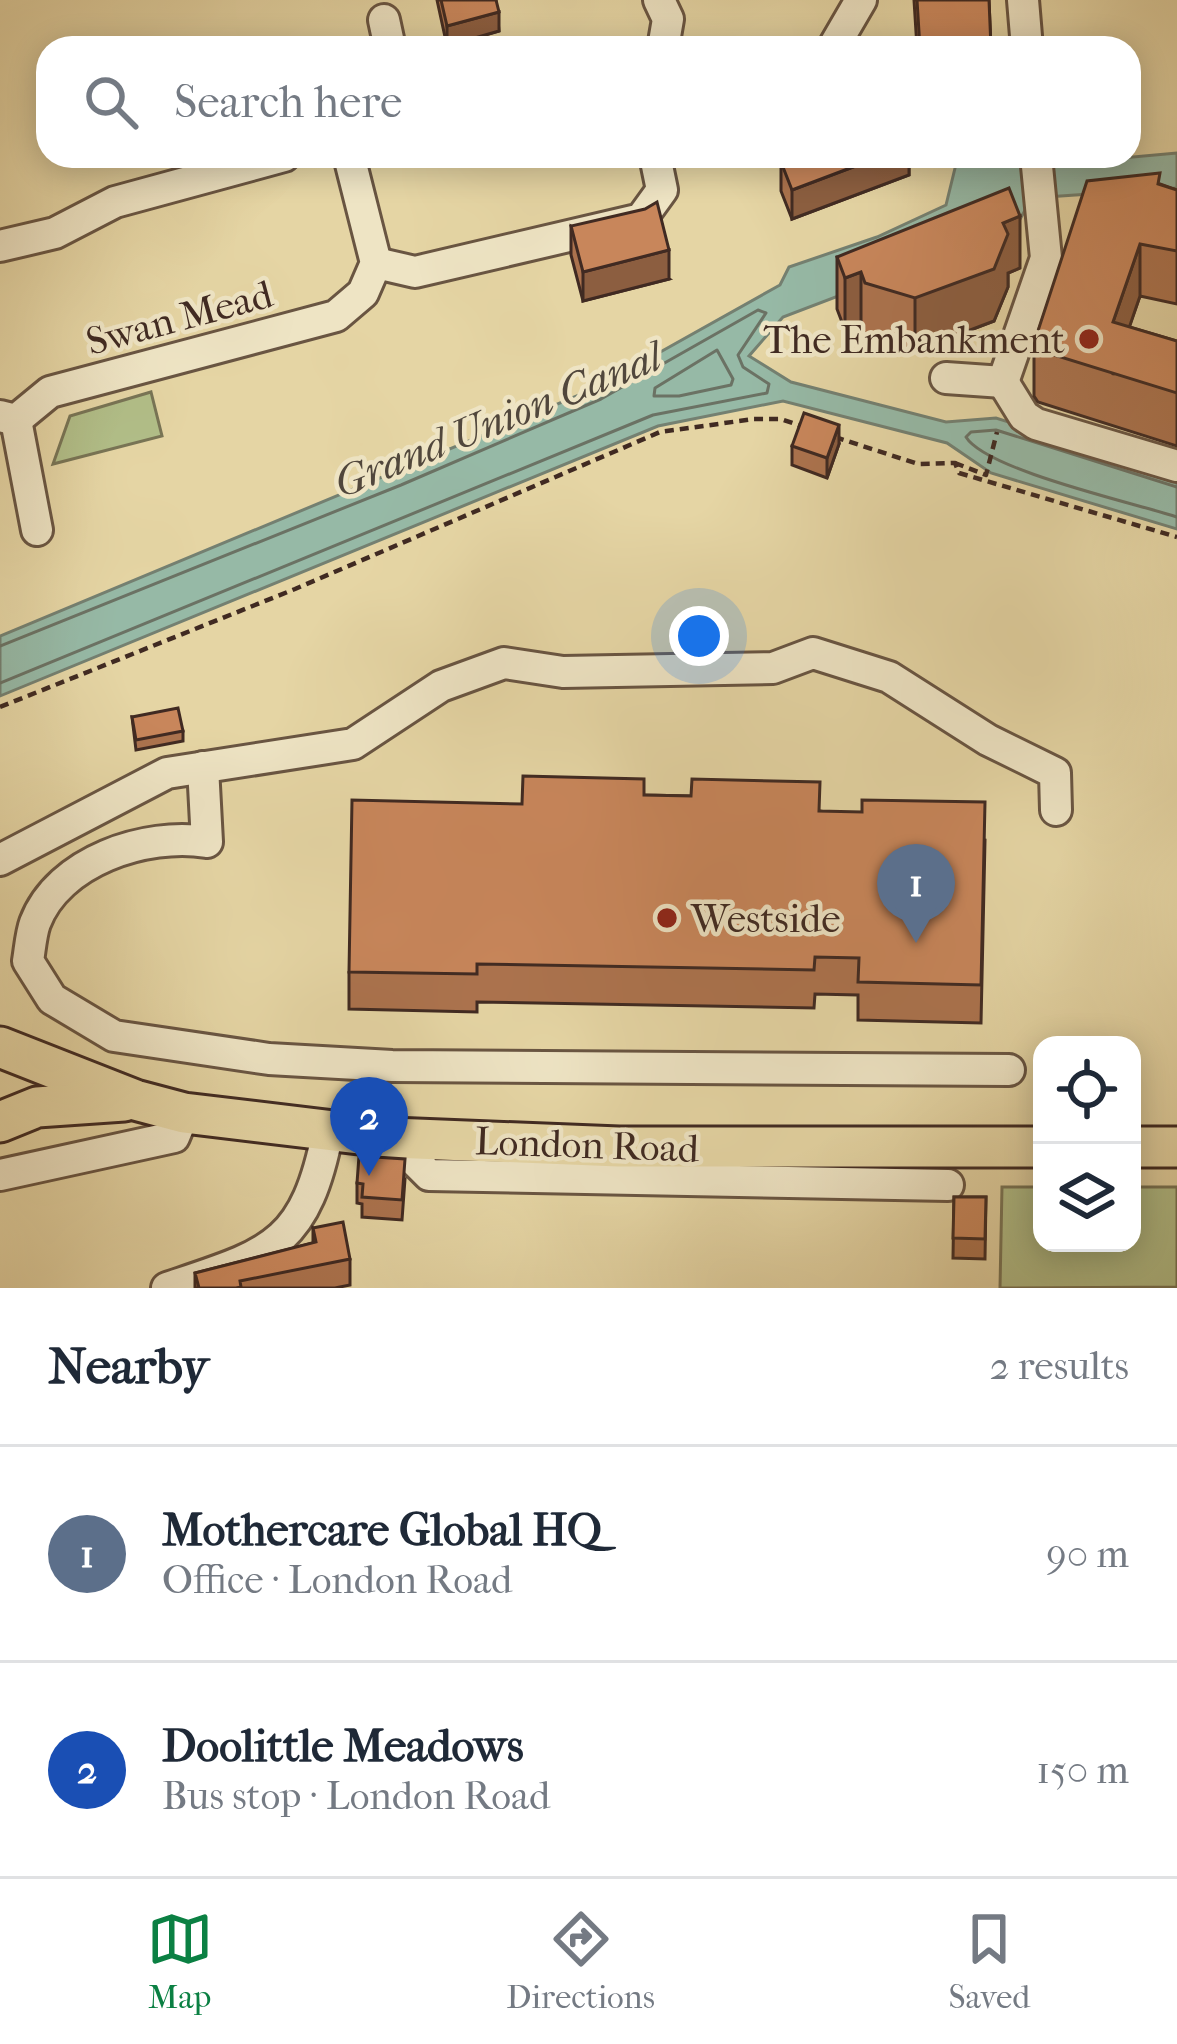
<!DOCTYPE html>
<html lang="en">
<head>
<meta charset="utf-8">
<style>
  :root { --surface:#fff; --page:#f2f2f3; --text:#1f2937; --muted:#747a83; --line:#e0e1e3; --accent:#0b8043 }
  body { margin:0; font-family:"IM FELL French Canon",serif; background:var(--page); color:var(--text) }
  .controls { position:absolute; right:36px; bottom:36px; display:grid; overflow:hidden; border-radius:24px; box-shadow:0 6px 30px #0003 }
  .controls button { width:108px; height:108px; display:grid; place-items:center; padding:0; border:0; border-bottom:3px solid var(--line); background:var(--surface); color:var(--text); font:60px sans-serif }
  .you { position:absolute; left:699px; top:636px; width:42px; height:42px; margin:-30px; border:9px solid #fff; border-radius:50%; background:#1a73e8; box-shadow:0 0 0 18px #1a73e833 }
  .badge { display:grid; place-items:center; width:78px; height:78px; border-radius:50%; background:var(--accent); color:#fff; font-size:39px; font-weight:700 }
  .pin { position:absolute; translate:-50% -99px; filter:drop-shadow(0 3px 6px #0008) }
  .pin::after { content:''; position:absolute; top:63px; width:42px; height:36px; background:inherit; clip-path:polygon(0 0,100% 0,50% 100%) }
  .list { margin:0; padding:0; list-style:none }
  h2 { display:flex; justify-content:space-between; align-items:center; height:156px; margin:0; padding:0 48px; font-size:51px }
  h2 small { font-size:39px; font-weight:400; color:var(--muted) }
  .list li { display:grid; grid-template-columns:78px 1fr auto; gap:36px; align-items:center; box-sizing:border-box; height:216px; padding:0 48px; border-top:3px solid var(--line) }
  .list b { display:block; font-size:45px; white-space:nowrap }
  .list p { margin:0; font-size:39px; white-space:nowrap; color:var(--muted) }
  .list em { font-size:39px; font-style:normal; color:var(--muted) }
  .icon { flex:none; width:66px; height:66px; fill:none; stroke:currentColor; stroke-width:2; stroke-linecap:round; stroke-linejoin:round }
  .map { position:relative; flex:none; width:1177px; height:1288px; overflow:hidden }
  .search { position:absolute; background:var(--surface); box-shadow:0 6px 30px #0003; left:36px; right:36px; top:36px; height:132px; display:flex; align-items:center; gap:30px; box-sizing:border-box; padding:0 42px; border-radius:36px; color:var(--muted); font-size:45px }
  .sheet { height:588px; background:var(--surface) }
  nav { display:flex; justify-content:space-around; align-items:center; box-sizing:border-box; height:168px; border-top:3px solid var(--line); background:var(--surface); font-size:33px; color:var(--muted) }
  nav a { display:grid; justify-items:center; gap:6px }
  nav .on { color:var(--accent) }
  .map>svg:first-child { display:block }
  .green { fill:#b1be88; stroke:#787455; stroke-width:3 }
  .water { fill:#96b9a6; stroke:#748071; stroke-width:3 }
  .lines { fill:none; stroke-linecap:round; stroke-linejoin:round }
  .shore { stroke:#6b7264; stroke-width:3 }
  .minor-casing { stroke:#695542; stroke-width:36 }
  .major-casing { stroke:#402a22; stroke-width:45 }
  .path { stroke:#402a22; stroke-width:4.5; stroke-dasharray:9 6; stroke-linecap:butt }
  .minor { stroke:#eee4c4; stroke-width:30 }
  .major { stroke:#e5d5a4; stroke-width:39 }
  .wall { fill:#ac734e; stroke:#402a22; stroke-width:3 }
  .shaded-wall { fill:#8c5e40; stroke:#402a22; stroke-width:3 }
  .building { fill:#c8865b; stroke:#402a22; stroke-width:3 }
  .poi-dot { fill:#8f2418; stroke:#eee4c4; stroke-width:4.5 }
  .labels { text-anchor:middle; stroke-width:9; stroke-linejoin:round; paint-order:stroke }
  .street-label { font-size:39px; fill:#402a22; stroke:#eee4c4 }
  .poi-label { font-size:39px; fill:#402a22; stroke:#eee4c4; text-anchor:end }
  .water-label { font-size:42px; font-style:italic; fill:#51473c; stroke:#eee4c4 }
</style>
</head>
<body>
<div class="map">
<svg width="1177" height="1288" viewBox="0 0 1177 1288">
  <rect width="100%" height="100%" fill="#e5d5a4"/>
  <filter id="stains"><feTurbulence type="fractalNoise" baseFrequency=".00167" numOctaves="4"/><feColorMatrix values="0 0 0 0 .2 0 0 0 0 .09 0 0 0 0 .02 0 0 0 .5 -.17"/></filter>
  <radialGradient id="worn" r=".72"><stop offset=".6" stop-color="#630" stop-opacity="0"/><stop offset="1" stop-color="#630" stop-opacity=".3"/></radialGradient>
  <!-- green -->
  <g class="green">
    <polygon points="151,392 162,436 53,464 70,416"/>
    <polygon points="1002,1187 1042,1187 1042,1243 1132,1243 1132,1187 1177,1187 1177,1287 1000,1288"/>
  </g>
  <!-- water -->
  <polygon class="water" points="1177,153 1177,188 1032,198 1011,235 988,239 783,317 749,356 791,382 946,422 996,418 1177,476 1177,529 991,473 947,443 783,401 658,426 0,696 0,636 596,388 780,285 789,267 877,237 946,205 958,156 1019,156 1023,167"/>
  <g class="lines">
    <!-- shore -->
    <g class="shore">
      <polygon points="717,350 733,379 731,385 679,396 654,396 655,388"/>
      <path d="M 1177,487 L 996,430 L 971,432 L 966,437 C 986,470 1134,503 1177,517"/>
      <polyline points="0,646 401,485 601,399 758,310 766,313 738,355 743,367 769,384 767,393 653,415 0,683"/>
    </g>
    <defs>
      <g id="minor">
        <polyline points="659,0 668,19 663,48"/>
        <polyline points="1023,0 1027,48"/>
        <polyline points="384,20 390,48"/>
        <polyline points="833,48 861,0"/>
        <polyline points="0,246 55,233 115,202 284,156"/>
        <polyline points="376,263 415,272 641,219 662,190 655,156"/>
        <polyline points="946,378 1003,382 1046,258 1036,156"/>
        <polyline points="1003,382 1024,416 1036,424 1177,466"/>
        <polyline points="0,416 16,420 50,392 336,316 363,293 376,263 349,156"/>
        <polyline points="16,420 37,530"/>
        <path d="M 203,767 L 207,842 C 146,832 58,861 35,923 C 31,934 30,949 28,961 L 52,999 L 114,1036 L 269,1059 L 392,1066 L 1009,1070"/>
        <polyline points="0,860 167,773 353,744 441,686 504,663 563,672 773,668 813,653 889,677 988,740 1055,773 1056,810"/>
        <polyline points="392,1138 429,1175 948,1185"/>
        <polyline points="0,1175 174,1137 184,1113"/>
        <path d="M 167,1288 C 271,1253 305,1247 328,1131"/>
      </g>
      <g id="major">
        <polyline points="0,1047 135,1100 184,1113 392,1138 619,1147 1042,1147"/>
        <polyline points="0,1122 37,1107 124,1101"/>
        <polyline points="1132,1147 1177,1147"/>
      </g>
    </defs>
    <!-- minor casing -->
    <use href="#minor" class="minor-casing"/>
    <!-- major casing -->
    <use href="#major" class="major-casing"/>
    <!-- path -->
    <g class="path">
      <polyline points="835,437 918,464 955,463 959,473 1177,537"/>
      <polyline points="955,463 986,475 997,432"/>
      <polyline points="0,707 295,589 660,432 754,419 781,419 801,426"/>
    </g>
    <!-- minor -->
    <use href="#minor" class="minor"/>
    <!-- major -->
    <use href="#major" class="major"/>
  </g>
  <!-- wall -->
  <g class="wall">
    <polygon points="437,0 496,0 499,31 447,46"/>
    <polygon points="914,0 989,0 991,48 917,48"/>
    <polygon points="909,156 909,175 792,219 781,191 781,162"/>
    <polygon points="1160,184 1177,190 1177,304 1140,296 1129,327 1177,341 1177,446 1038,402 1034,396 1034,343"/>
    <polygon points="571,226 669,279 583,301 571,255"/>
    <polygon points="837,257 1020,268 1008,273 1008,287 994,321 915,351 865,336 861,324 845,330 837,309"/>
    <polygon points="839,444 827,478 792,465 792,446"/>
    <polygon points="132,717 183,731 183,741 136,750"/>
    <polygon points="644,795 691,796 820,811 985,840 981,1023 858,1020 858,995 815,994 814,1008 477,1002 477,1012 349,1009 349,972 522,804"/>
    <polygon points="405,1179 402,1220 362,1217 362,1204 357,1203 357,1183"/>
    <polygon points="954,1197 986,1197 985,1259 953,1258"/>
    <polygon points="313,1228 350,1259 350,1285 335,1288 195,1288 195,1273 313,1243"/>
  </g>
  <!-- shaded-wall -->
  <g class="shaded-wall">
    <polygon points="499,12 499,31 447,46 447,26"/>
    <polygon points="882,156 909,156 909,175 792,219 792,190"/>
    <polygon points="1020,216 1020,268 1008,273 1008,287 994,321 915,351 915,298 1003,223"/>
    <polygon points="1140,244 1140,296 1113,375 1113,322"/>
    <polygon points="669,250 669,279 583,301 583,272"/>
    <polygon points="861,272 861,324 845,330 845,278"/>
    <polygon points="839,425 839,444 827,478 827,458"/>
  </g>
  <!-- building -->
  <g class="building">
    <polygon points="441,0 496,0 499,12 447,26"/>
    <polygon points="917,0 989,0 991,48 920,48"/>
    <polygon points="797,156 882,156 792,190 781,162"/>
    <polygon points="1160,173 1158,184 1177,190 1177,251 1140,244 1113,322 1177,341 1177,393 1038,350 1034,343 1087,181"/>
    <polygon points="1009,188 1020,216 1003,223 1008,234 994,269 915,298 865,283 861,272 845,278 837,257"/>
    <polygon points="657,202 669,250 583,272 571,226 645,209"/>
    <polygon points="804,413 839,425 827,458 792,446"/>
    <polygon points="178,708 183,731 136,740 132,717"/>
    <polygon points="523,776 644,779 644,795 691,796 692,779 820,782 819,811 862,812 862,800 985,802 981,985 858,982 859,958 815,957 814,970 477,964 477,974 349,972 352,800 522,804"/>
    <polygon points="359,1156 405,1159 402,1200 362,1197 363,1184 357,1183"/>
    <polygon points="954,1197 986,1197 985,1239 953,1238"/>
    <polygon points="343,1222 350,1259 240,1281 241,1287 236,1288 199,1288 195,1273 316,1242 313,1228"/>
  </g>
  <!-- markers -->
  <g class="poi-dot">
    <circle cx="1089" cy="339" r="12"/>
    <circle cx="667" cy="918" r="12"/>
  </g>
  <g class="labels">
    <!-- street labels -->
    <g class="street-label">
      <text transform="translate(179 317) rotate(-15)" y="14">Swan Mead</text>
      <text transform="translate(587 1144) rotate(2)" y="14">London Road</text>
    </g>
    <!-- poi labels -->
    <g class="poi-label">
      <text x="1065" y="353">The Embankment</text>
      <text x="691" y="932" text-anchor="start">Westside</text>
    </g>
    <!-- water labels -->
    <g class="water-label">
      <text transform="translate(497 419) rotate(-22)" y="15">Grand Union Canal</text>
    </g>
  </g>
  <rect width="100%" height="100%" filter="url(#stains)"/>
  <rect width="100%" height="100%" fill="url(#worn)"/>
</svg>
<div class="controls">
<button><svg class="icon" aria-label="locate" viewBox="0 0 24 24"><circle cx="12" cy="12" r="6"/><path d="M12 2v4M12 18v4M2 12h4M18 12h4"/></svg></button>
<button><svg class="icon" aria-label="layers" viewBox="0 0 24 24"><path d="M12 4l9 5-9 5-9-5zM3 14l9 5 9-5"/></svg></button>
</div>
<div class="you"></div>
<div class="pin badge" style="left:916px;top:943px;background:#5c6f8a">1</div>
<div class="pin badge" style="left:369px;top:1176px;background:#1a4fb4">2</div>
<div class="search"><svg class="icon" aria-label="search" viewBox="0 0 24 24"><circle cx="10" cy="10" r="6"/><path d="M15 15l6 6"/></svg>Search here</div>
</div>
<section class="sheet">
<h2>Nearby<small>2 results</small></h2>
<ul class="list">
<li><span class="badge" style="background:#5c6f8a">1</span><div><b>Mothercare Global HQ</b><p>Office · London Road</p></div><em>90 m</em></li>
<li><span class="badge" style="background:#1a4fb4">2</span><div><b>Doolittle Meadows</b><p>Bus stop · London Road</p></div><em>150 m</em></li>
</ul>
</section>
<nav>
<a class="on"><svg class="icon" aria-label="map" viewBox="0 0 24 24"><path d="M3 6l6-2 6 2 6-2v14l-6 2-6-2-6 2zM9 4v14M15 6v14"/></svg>Map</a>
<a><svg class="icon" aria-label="directions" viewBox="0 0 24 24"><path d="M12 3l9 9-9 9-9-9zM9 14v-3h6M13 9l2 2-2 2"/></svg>Directions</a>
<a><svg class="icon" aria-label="saved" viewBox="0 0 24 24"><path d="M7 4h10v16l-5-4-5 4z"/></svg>Saved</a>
</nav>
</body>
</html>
